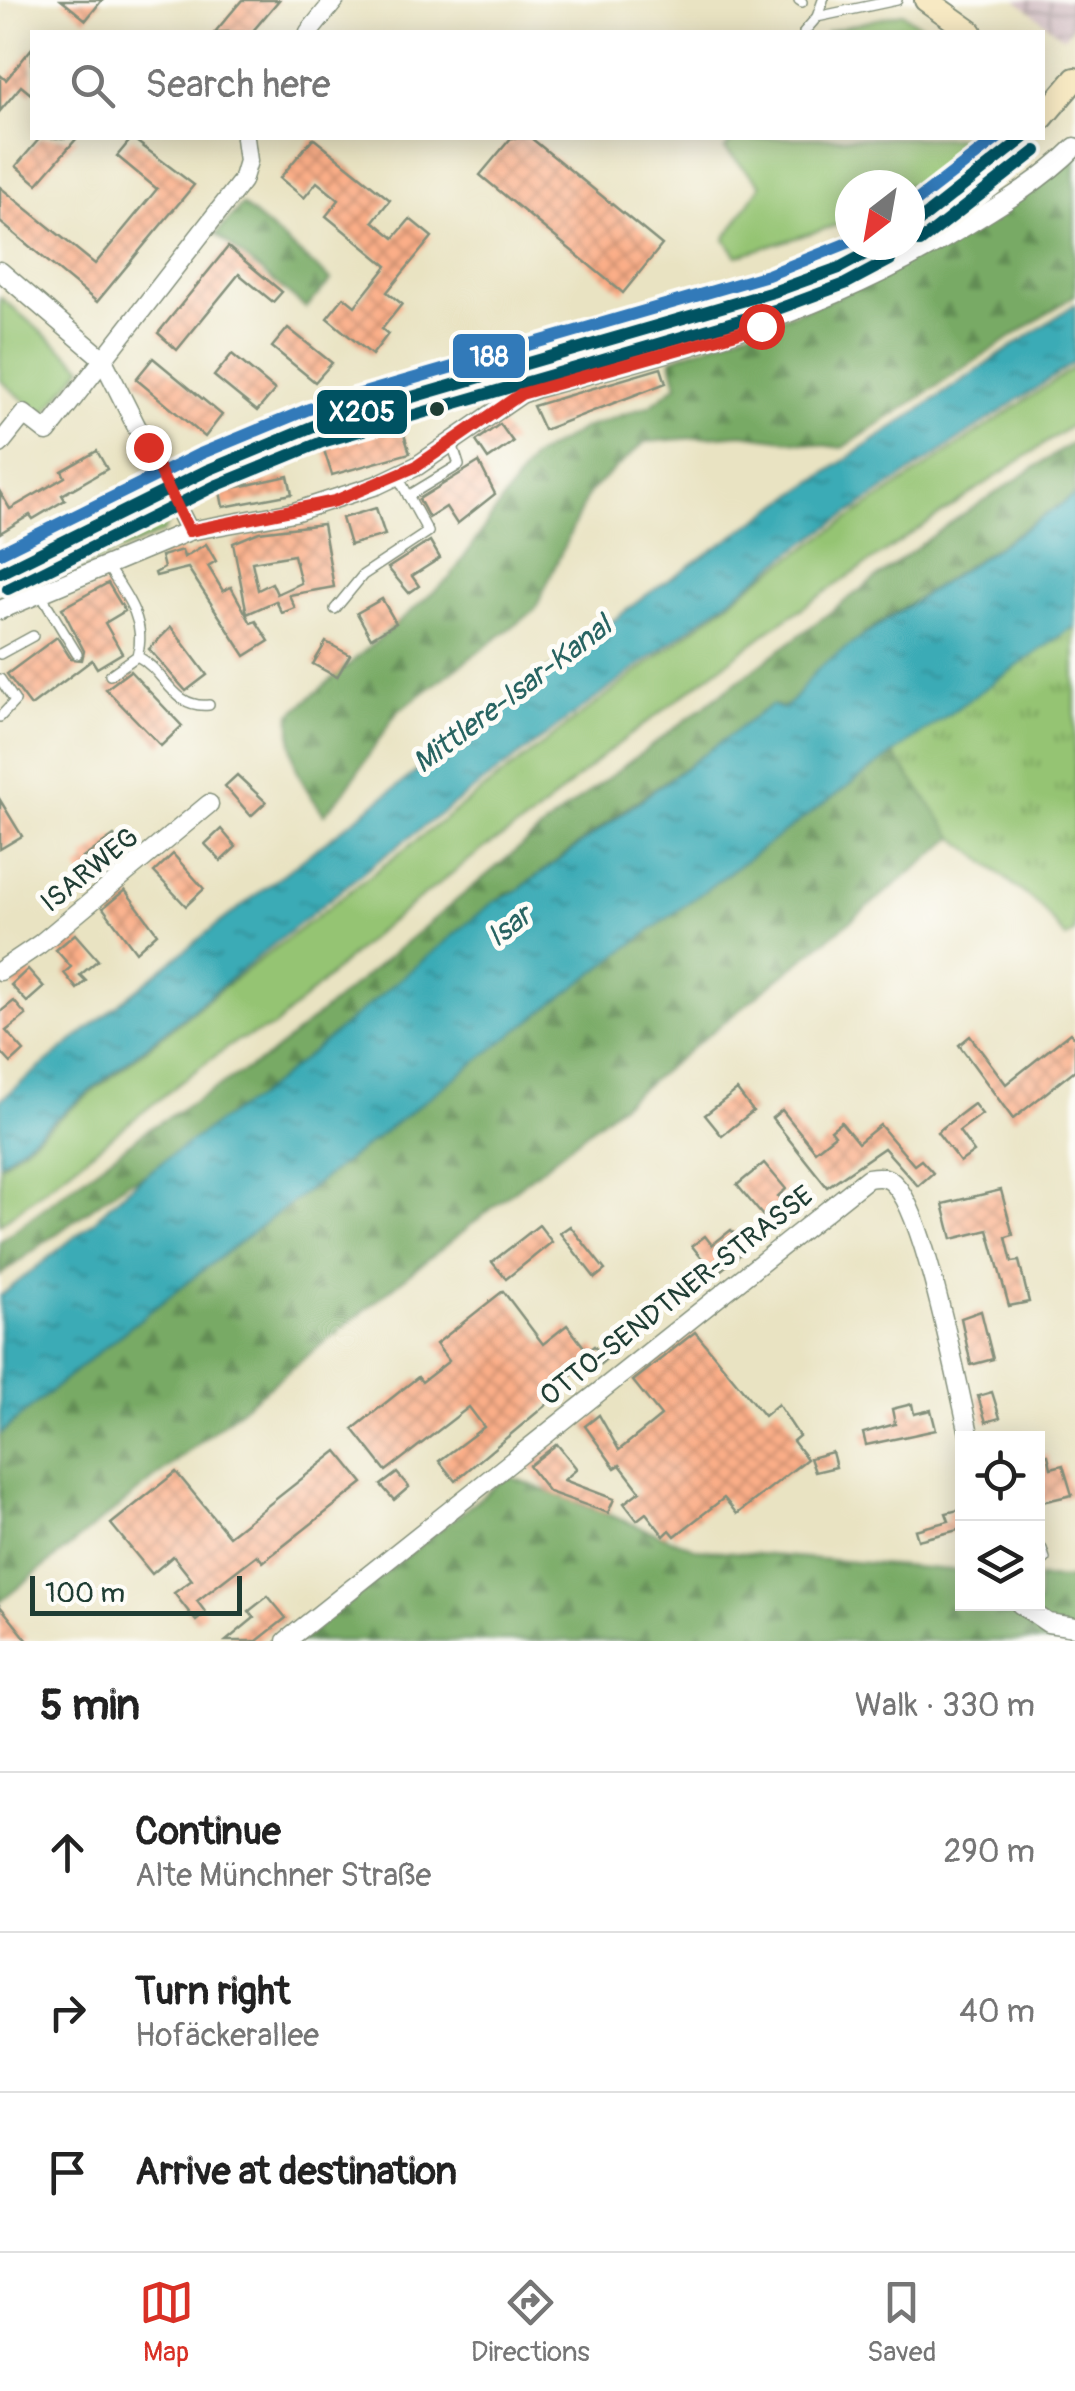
<!DOCTYPE html>
<html lang="en">
<head>
<meta charset="utf-8">
<style>
  :root { --surface:#fff; --page:#f6f6f6; --text:#222; --muted:#767676; --line:#e0e0e0; --accent:#d93025 }
  body { margin:0; font-family:Pangolin,sans-serif; background:var(--page); color:var(--text) }
  .controls { position:absolute; right:30px; bottom:30px; display:grid; overflow:hidden; border-radius:0px; box-shadow:0 5px 25px #0003 }
  .controls button { width:90px; height:90px; display:grid; place-items:center; padding:0; border:0; border-bottom:2px solid var(--line); background:var(--surface); color:var(--text); font:50px sans-serif }
  .compass { position:absolute; left:835px; top:170px; width:90px; height:90px; border-radius:50%; background:var(--surface); box-shadow:0 5px 25px #0003; rotate:211deg }
  .scale { position:absolute; left:30px; bottom:25px; width:212px; box-sizing:border-box; padding-left:10px; border:5px solid #1f3d34; border-top:0; font-size:28px; line-height:35px; white-space:nowrap; color:#1f3d34; -webkit-text-stroke:8px #fdfcf7; paint-order:stroke }
  .stop { position:absolute; width:30px; height:30px; margin:-22px; border:8px solid #d93025; border-radius:50%; background:#fff }
  .stop.end { background:#d93025; border-color:#fff; box-shadow:0 2px 10px #0008 }
  .list { margin:0; padding:0; list-style:none }
  h2 { display:flex; justify-content:space-between; align-items:center; height:130px; margin:0; padding:0 40px; font-size:42px }
  h2 small { font-size:32px; font-weight:400; color:var(--muted) }
  .list li { display:grid; grid-template-columns:65px 1fr auto; gap:30px; align-items:center; box-sizing:border-box; height:160px; padding:0 40px; border-top:2px solid var(--line) }
  .list b { display:block; font-size:38px; white-space:nowrap }
  .list p { margin:0; font-size:32px; white-space:nowrap; color:var(--muted) }
  .list em { font-size:32px; font-style:normal; color:var(--muted) }
  .icon { flex:none; width:55px; height:55px; fill:none; stroke:currentColor; stroke-width:2; stroke-linecap:round; stroke-linejoin:round }
  .map { position:relative; flex:none; width:1075px; height:1641px; overflow:hidden }
  .search { position:absolute; background:var(--surface); box-shadow:0 5px 25px #0003; left:30px; right:30px; top:30px; height:110px; display:flex; align-items:center; gap:25px; box-sizing:border-box; padding:0 35px; border-radius:0px; color:var(--muted); font-size:38px }
  .sheet { height:610px; background:var(--surface) }
  nav { display:flex; justify-content:space-around; align-items:center; box-sizing:border-box; height:140px; border-top:2px solid var(--line); background:var(--surface); font-size:28px; color:var(--muted) }
  nav a { display:grid; justify-items:center; gap:5px }
  nav .on { color:var(--accent) }
  .map>svg:first-child { display:block }
  .industrial { fill:url(#industrial-grid) }
  .grass { fill:#95c473; stroke:#5a8054; stroke-width:2.5 }
  .forest { fill:url(#forest-firs); stroke:#4c744c; stroke-width:2.5 }
  .park { fill:url(#park-tufts); stroke:#5a8054; stroke-width:2.5 }
  .water { fill:url(#water-ripples); stroke:#2c7475; stroke-width:2.5 }
  .building { fill:url(#building-cross-hatch); fill-rule:evenodd }
  .lines { fill:none; stroke-linecap:round; stroke-linejoin:round }
  .lane-casing { stroke:#84907b; stroke-width:12 }
  .street-casing { stroke:#84907b; stroke-width:21 }
  .secondary-casing { stroke:#84907b; stroke-width:26 }
  .lane { stroke:#fff; stroke-width:9 }
  .street { stroke:#fff; stroke-width:18 }
  .secondary { stroke:#f7e9c3; stroke-width:22 }
  .bus-1-casing { stroke:#fdfcf7; stroke-width:20 }
  .bus-2-casing { stroke:#fdfcf7; stroke-width:20 }
  .bus-3-casing { stroke:#fdfcf7; stroke-width:20 }
  .bus-1 { stroke:#005262; stroke-width:12 }
  .bus-2 { stroke:#005262; stroke-width:12 }
  .bus-3 { stroke:#327ab9; stroke-width:12 }
  .route { stroke:#d93025; stroke-width:12 }
  .bus-dot { fill:#1f3d34; stroke:#fdfcf7; stroke-width:4 }
  .labels { text-anchor:middle; stroke-width:10; stroke-linejoin:round; paint-order:stroke }
  .street-label { font-size:28px; fill:#1f3d34; stroke:#fdfcf7 }
  .water-label { font-size:30px; font-style:italic; fill:#286462; stroke:#fdfcf7 }
  .line-badge { stroke:#fdfcf7; stroke-width:4 }
  .badge-label { font-size:28px; text-anchor:middle; font-weight:bold; fill:#fff }
</style>
</head>
<body>
<div class="map">
<svg width="1075" height="1641" viewBox="0 0 1075 1641">
  <defs>
    <pattern id="industrial-grid" width="8" height="8" patternUnits="userSpaceOnUse" patternTransform="scale(2.5)"><rect width="8" height="8" fill="#d2bec3"/><path d="M0 4h8M4 0v8" fill="none" stroke="#aa9c9f"/></pattern>
    <pattern id="forest-firs" width="22" height="20" patternUnits="userSpaceOnUse" patternTransform="scale(2.5)"><rect width="22" height="20" fill="#78aa65"/><path d="M5 1l3.5 6h-7zM16 11l3.5 6h-7z" fill="#628c54"/></pattern>
    <pattern id="park-tufts" width="24" height="20" patternUnits="userSpaceOnUse" patternTransform="scale(2.5)"><rect width="24" height="20" fill="#95c473"/><path d="M3 7l-1-3M5 7V3M7 7l1-3M15 17l-1-3M17 17v-4M19 17l1-3" fill="none" stroke="#79a05f"/></pattern>
    <pattern id="water-ripples" width="26" height="14" patternUnits="userSpaceOnUse" patternTransform="scale(2.5)"><rect width="26" height="14" fill="#3aabb6"/><path d="M2 4q2-2 4 0t4 0M15 11q2-2 4 0t4 0" fill="none" stroke="#308c95"/></pattern>
    <pattern id="building-cross-hatch" width="8" height="8" patternUnits="userSpaceOnUse" patternTransform="scale(2.5)"><rect width="8" height="8" fill="#fbae88"/><path d="M0 0l8 8M0 8l8-8" fill="none" stroke="#cb8f70"/></pattern>
  </defs>
  <rect width="100%" height="100%" fill="#fdfcf7"/>
  <filter id="ink" filterUnits="userSpaceOnUse"><feTurbulence type="fractalNoise" baseFrequency=".01" numOctaves="2"/><feDisplacementMap in="SourceGraphic" scale="20" xChannelSelector="R" yChannelSelector="G"/><feConvolveMatrix kernelMatrix="1 2 1 2 8 2 1 2 1" color-interpolation-filters="sRGB"/></filter>
  <filter id="wash" filterUnits="userSpaceOnUse"><feTurbulence type="fractalNoise" baseFrequency=".0048" numOctaves="4" result="noise"/><feDisplacementMap in="SourceGraphic" scale="40" xChannelSelector="R" yChannelSelector="G"/><feGaussianBlur stdDeviation="2.25" result="paint"/><feColorMatrix in="noise" values="0 0 0 0 0 0 0 0 0 0 0 0 0 0 0 0 0 1.4 0 .05"/><feComposite in="paint" operator="in"/></filter>
  <g filter="url(#wash)">
    <rect width="100%" height="100%" fill="#e9e3c2"/>
    <!-- industrial -->
    <polygon class="industrial" points="1016,0 1075,0 1075,23 1064,38"/>
    <!-- grass -->
    <g class="grass">
      <polygon points="902,13 930,32 826,32"/>
      <polygon points="734,138 978,138 910,195 910,185 850,185 850,221 737,256 725,239 761,185 725,149"/>
      <polygon points="0,297 83,367 43,416 0,380"/>
      <polygon points="1075,367 1075,423 771,629 605,754 531,819 483,849 377,932 274,1027 238,1040 204,1064 0,1224 0,1166 220,990 761,578"/>
      <polygon points="173,514 163,532 0,603 0,596"/>
    </g>
    <!-- forest -->
    <g class="forest">
      <path d="M 1075,147 L 1075,295 L 843,448 L 742,434 L 645,442 L 589,492 L 535,610 L 397,712 L 345,791 L 324,814 C 295,775 290,762 291,714 L 450,578 L 532,458 L 585,428 L 651,405 L 677,385 L 671,359 L 839,296 Z"/>
      <polygon points="242,205 331,280 306,308 216,234"/>
      <path d="M 1075,441 L 1075,495 L 872,628 L 783,709 L 776,705 L 630,805 L 518,890 L 506,893 L 255,1099 C 210,1123 177,1167 127,1182 L 0,1275 L 0,1241 L 147,1130 L 269,1056 L 565,810 L 950,523 Z"/>
      <path d="M 1075,626 L 955,837 L 0,1602 L 0,1434 C 122,1329 252,1233 380,1135 C 608,960 838,789 1075,626 Z"/>
      <polygon points="508,1476 697,1549 962,1571 962,1604 1038,1604 1038,1578 1075,1579 1075,1641 299,1641"/>
    </g>
    <!-- park -->
    <polygon class="park" points="1075,626 1075,932 1066,938 1041,907 954,837 892,752"/>
    <!-- water -->
    <g class="water">
      <polygon points="1075,304 1075,362 799,547 375,863 0,1163 0,1100 204,935 645,596"/>
      <path d="M 1075,495 L 1075,626 C 838,789 608,960 380,1135 C 252,1233 122,1329 0,1434 L 0,1296 L 96,1220 C 113,1195 224,1115 255,1099 L 492,903 L 518,890 L 771,705 L 783,709 C 801,696 806,677 824,664 C 905,605 992,552 1075,495 Z"/>
    </g>
    <g id="blocks">
      <!-- building -->
      <g class="building">
        <polygon points="61,0 102,0 86,20"/>
        <polygon points="242,0 279,0 252,32 215,32"/>
        <polygon points="32,48 32,95 21,86 0,111 0,75 6,80"/>
        <polygon points="40,138 77,138 37,184 16,166"/>
        <polygon points="132,138 194,185 97,302 0,222 0,187 95,264 157,189 117,156"/>
        <polygon points="313,138 390,200 373,221 394,238 410,219 432,237 387,292 402,304 382,329 388,334 372,355 327,318 344,297 355,306 387,266 326,216 339,200 317,182 304,198 280,178"/>
        <polygon points="511,138 531,138 662,245 623,293 480,175"/>
        <polygon points="228,247 282,292 273,302 239,274 177,350 158,333"/>
        <polygon points="288,328 332,363 315,382 272,347"/>
        <polygon points="232,354 275,390 257,411 214,376"/>
        <polygon points="153,358 222,415 205,437 136,379"/>
        <polygon points="661,368 666,383 544,430 533,406"/>
        <polygon points="500,424 513,442 488,459 476,441"/>
        <polygon points="401,425 410,453 332,475 323,447"/>
        <polygon points="97,451 107,469 62,495 65,500 33,519 30,515 0,533 0,492 10,509 65,477 62,471"/>
        <polygon points="479,462 495,494 457,524 446,507 429,518 419,499"/>
        <polygon points="288,476 292,494 223,507 220,491"/>
        <polygon points="376,508 385,535 350,545 342,518"/>
        <path d="M 323,524 L 334,587 L 289,595 L 295,608 L 282,613 L 276,601 L 247,614 L 233,543 L 259,532 ZM 294,555 L 301,583 L 277,594 L 272,583 L 258,590 L 252,562 Z"/>
        <polygon points="430,541 440,558 412,576 419,586 409,593 388,568"/>
        <polygon points="206,544 216,561 208,566 223,591 231,587 251,623 256,621 269,641 245,656 188,568 156,576 155,573 164,568 161,556 182,550 184,557"/>
        <polygon points="108,583 125,611 105,623 122,653 97,668 92,660 31,706 7,674 57,637 71,659 82,660 84,651 62,608"/>
        <polygon points="382,599 396,623 371,638 357,613"/>
        <polygon points="171,627 207,675 186,691 149,649"/>
        <polygon points="326,642 350,655 337,677 313,664"/>
        <polygon points="130,671 182,726 161,746 106,689"/>
        <polygon points="237,775 266,802 251,816 225,786"/>
        <polygon points="0,800 22,836 0,849"/>
        <polygon points="221,829 236,847 221,861 205,844"/>
        <polygon points="114,836 130,854 111,869 107,863 87,881 77,870 86,861 83,858"/>
        <polygon points="173,854 204,889 186,906 154,872"/>
        <polygon points="125,890 157,933 136,952 103,908"/>
        <polygon points="75,934 98,960 80,975 86,981 77,989 64,973 71,967 56,950"/>
        <polygon points="28,969 44,987 27,1002 11,985"/>
        <polygon points="14,1001 26,1015 6,1031 24,1051 11,1063 0,1051 0,1012"/>
        <polygon points="1070,1033 1075,1039 1075,1070 1013,1119 959,1045 970,1036 1006,1084"/>
        <polygon points="737,1090 753,1111 722,1136 705,1115"/>
        <polygon points="974,1104 982,1114 959,1131 974,1152 960,1162 937,1132"/>
        <polygon points="782,1110 815,1151 835,1135 831,1130 841,1122 858,1143 880,1125 914,1165 921,1160 933,1173 918,1186 884,1148 827,1187 772,1118"/>
        <polygon points="764,1163 786,1189 778,1196 792,1212 773,1228 737,1185"/>
        <polygon points="1001,1190 1013,1235 1006,1237 1012,1262 1019,1261 1029,1302 1009,1306 988,1230 952,1239 943,1204"/>
        <polygon points="539,1225 552,1242 506,1279 492,1262"/>
        <polygon points="570,1226 605,1270 595,1278 560,1233"/>
        <polygon points="731,1230 747,1249 715,1275 692,1246 705,1236 712,1245"/>
        <polygon points="503,1291 543,1344 567,1325 587,1351 594,1346 605,1360 591,1372 586,1365 568,1378 572,1383 455,1481 439,1461 484,1427 469,1407 386,1471 353,1429 418,1377 422,1382 449,1361 436,1344"/>
        <polygon points="981,1311 993,1359 971,1365 961,1318"/>
        <polygon points="695,1332 764,1416 778,1404 799,1436 793,1441 807,1459 737,1514 724,1498 675,1536 670,1530 664,1536 646,1513 637,1520 624,1503 640,1491 620,1465 615,1468 585,1426 599,1415 619,1450 661,1416 633,1381"/>
        <polygon points="992,1392 1000,1418 986,1422 978,1396"/>
        <polygon points="912,1404 914,1414 931,1410 936,1430 866,1445 863,1433 895,1424 892,1409"/>
        <polygon points="557,1444 577,1469 564,1480 614,1499 608,1513 549,1492 529,1466"/>
        <polygon points="337,1451 363,1483 263,1562 257,1555 197,1601 206,1613 196,1621 174,1593 192,1580 173,1556 152,1574 111,1524 176,1472 229,1536"/>
        <polygon points="832,1452 836,1467 815,1472 810,1458"/>
        <polygon points="1048,1455 1051,1468 1063,1465 1072,1495 1038,1503 1038,1457"/>
        <polygon points="397,1473 409,1487 394,1500 381,1485"/>
        <polygon points="962,1509 962,1529 918,1540 915,1530 949,1521 946,1513"/>
        <polygon points="268,1596 286,1618 257,1641 226,1641 254,1618 249,1611"/>
        <polygon points="0,1606 28,1641 0,1641"/>
      </g>
    </g>
  </g>
  <g filter="url(#ink)">
    <use href="#blocks" fill-opacity="0" stroke="#84907b" stroke-width="2.5"/>
    <g class="lines">
      <defs>
        <g id="lane">
          <polyline points="799,0 802,2"/>
          <polyline points="817,17 823,0"/>
          <polyline points="804,32 817,17 897,0"/>
          <polyline points="408,496 459,465 452,443"/>
          <path d="M 106,565 C 124,592 148,621 137,656 L 110,675"/>
          <polyline points="41,595 77,654"/>
          <polyline points="335,609 363,575 428,532 397,475"/>
          <polyline points="0,654 33,636"/>
          <path d="M 137,656 C 166,671 172,709 209,705"/>
          <polyline points="0,679 15,701 0,717"/>
          <polyline points="1038,1562 1045,1559 1042,1549"/>
        </g>
        <g id="street">
          <polyline points="309,32 335,0"/>
          <polyline points="0,271 102,358 189,531"/>
          <polyline points="0,444 24,414 47,432 242,181 248,161 245,138"/>
          <path d="M 0,610 L 189,531 L 294,512 L 377,485 L 417,466 L 521,394 L 538,388 C 697,346 822,314 964,227 C 1002,204 1043,179 1075,147"/>
          <polyline points="0,971 40,944 209,804"/>
          <polyline points="1020,1604 1048,1623 1075,1627"/>
          <path d="M 286,1641 L 868,1178 C 880,1176 888,1176 896,1186 C 926,1218 958,1387 970,1438"/>
        </g>
        <g id="secondary">
          <polyline points="926,0 971,32"/>
          <polyline points="1042,118 1075,79"/>
          <polyline points="910,228 984,174 1024,138"/>
          <polyline points="0,573 208,470 316,425 773,292 839,268 882,245"/>
        </g>
      </defs>
      <!-- lane casing -->
      <use href="#lane" class="lane-casing"/>
      <!-- street casing -->
      <use href="#street" class="street-casing"/>
      <!-- secondary casing -->
      <use href="#secondary" class="secondary-casing"/>
      <!-- lane -->
      <use href="#lane" class="lane"/>
      <!-- street -->
      <use href="#street" class="street"/>
      <!-- secondary -->
      <use href="#secondary" class="secondary"/>
      <defs>
        <g id="bus-1">
          <polyline points="910,228 1024,138"/>
          <polyline points="0,573 208,470 316,425 773,292 839,268 882,245"/>
        </g>
        <g id="bus-2">
          <polyline points="920,242 1036,151"/>
          <polyline points="8,589 215,486 322,442 778,309 845,284 890,260"/>
        </g>
        <g id="bus-3">
          <polyline points="910,206 998,138"/>
          <polyline points="0,553 200,454 309,409 768,275 850,242"/>
        </g>
      </defs>
      <!-- bus-1 casing -->
      <use href="#bus-1" class="bus-1-casing"/>
      <!-- bus-2 casing -->
      <use href="#bus-2" class="bus-2-casing"/>
      <!-- bus-3 casing -->
      <use href="#bus-3" class="bus-3-casing"/>
      <!-- bus-1 -->
      <use href="#bus-1" class="bus-1"/>
      <!-- bus-2 -->
      <use href="#bus-2" class="bus-2"/>
      <!-- bus-3 -->
      <use href="#bus-3" class="bus-3"/>
    </g>
  </g>
  <g class="lines" filter="url(#ink)">
    <!-- route -->
    <polyline class="route" points="148,447 189,531 335,501 417,466 521,394 761,326"/>
  </g>
  <!-- markers -->
  <circle class="bus-dot" cx="437" cy="409" r="9"/>
  <g class="labels">
    <!-- street labels -->
    <g class="street-label">
      <text transform="translate(89 869) rotate(-39)" y="10">ISARWEG</text>
      <text transform="translate(676 1295) rotate(-38)" y="10">OTTO-SENDTNER-STRASSE</text>
    </g>
    <!-- water labels -->
    <g class="water-label">
      <text transform="translate(512 694) rotate(-37)" y="10">Mittlere-Isar-Kanal</text>
      <text transform="translate(509 926) rotate(-38)" y="10">Isar</text>
    </g>
  </g>
  <g class="line-badge">
    <rect x="451" y="332" width="76" height="48" rx="10" fill="#327ab9"/>
    <rect x="315" y="388" width="94" height="48" rx="10" fill="#005262"/>
  </g>
  <g class="badge-label">
    <text x="489" y="366">188</text>
    <text x="362" y="421">X205</text>
  </g>
</svg>
<div class="controls">
<button><svg class="icon" aria-label="locate" viewBox="0 0 24 24"><circle cx="12" cy="12" r="6"/><path d="M12 2v4M12 18v4M2 12h4M18 12h4"/></svg></button>
<button><svg class="icon" aria-label="layers" viewBox="0 0 24 24"><path d="M12 4l9 5-9 5-9-5zM3 14l9 5 9-5"/></svg></button>
</div>
<svg class="compass" viewBox="-18 -18 36 36"><path d="M0-13l5 13h-10z" fill="#e53935"/><path d="M0 13l5-13h-10z" fill="#767676"/></svg>
<div class="scale">100 m</div>
<div class="stop" style="left:761px;top:326px"></div>
<div class="stop end" style="left:148px;top:447px"></div>
<div class="search"><svg class="icon" aria-label="search" viewBox="0 0 24 24"><circle cx="10" cy="10" r="6"/><path d="M15 15l6 6"/></svg>Search here</div>
</div>
<section class="sheet">
<h2>5 min<small>Walk · 330 m</small></h2>
<ul class="list">
<li><svg class="icon" aria-label="ahead" viewBox="0 0 24 24"><path d="M12 20V5M6 11l6-6 6 6"/></svg><div><b>Continue</b><p>Alte Münchner Straße</p></div><em>290 m</em></li>
<li><svg class="icon" aria-label="right" viewBox="0 0 24 24"><path d="M7 20v-9h11M14 6l5 5-5 5"/></svg><div><b>Turn right</b><p>Hofäckerallee</p></div><em>40 m</em></li>
<li><svg class="icon" aria-label="arrive" viewBox="0 0 24 24"><path d="M6 21V4h12l-3 4 3 4H6"/></svg><div><b>Arrive at destination</b></div></li>
</ul>
</section>
<nav>
<a class="on"><svg class="icon" aria-label="map" viewBox="0 0 24 24"><path d="M3 6l6-2 6 2 6-2v14l-6 2-6-2-6 2zM9 4v14M15 6v14"/></svg>Map</a>
<a><svg class="icon" aria-label="directions" viewBox="0 0 24 24"><path d="M12 3l9 9-9 9-9-9zM9 14v-3h6M13 9l2 2-2 2"/></svg>Directions</a>
<a><svg class="icon" aria-label="saved" viewBox="0 0 24 24"><path d="M7 4h10v16l-5-4-5 4z"/></svg>Saved</a>
</nav>
</body>
</html>
